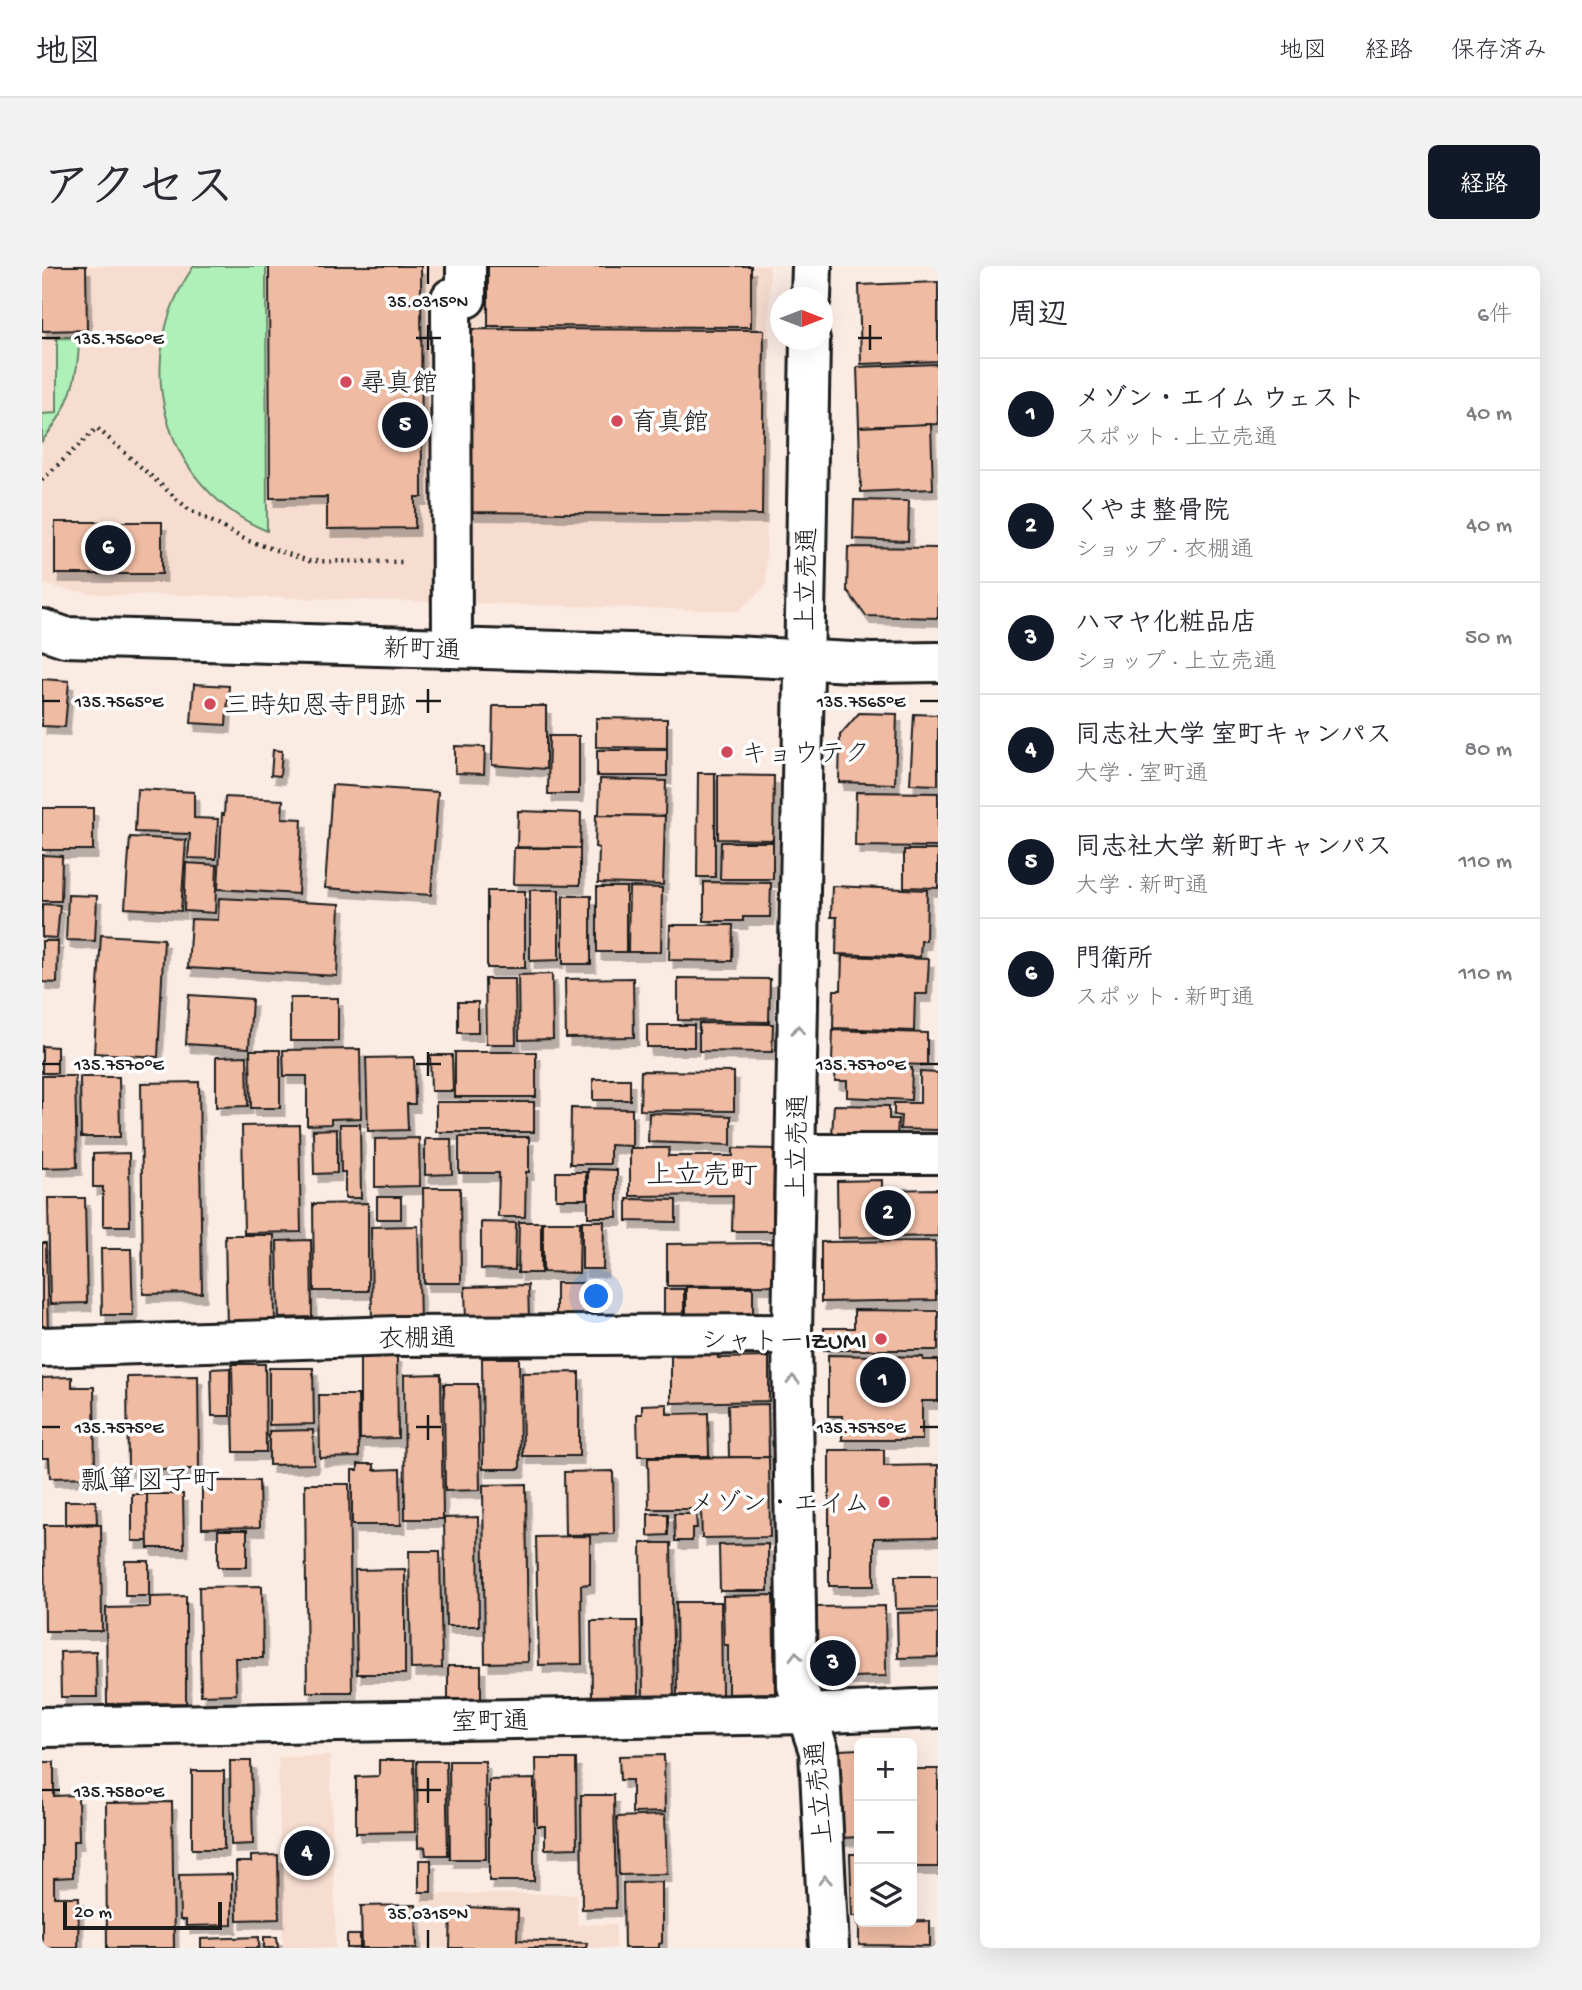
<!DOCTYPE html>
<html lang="ja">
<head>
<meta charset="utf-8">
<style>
  :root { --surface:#fff; --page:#f2f2f3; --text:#2b2b33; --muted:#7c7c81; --line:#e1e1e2; --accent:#111827 }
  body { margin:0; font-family:"Gochi Hand","Klee One",sans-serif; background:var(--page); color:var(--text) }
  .controls { position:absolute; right:21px; bottom:21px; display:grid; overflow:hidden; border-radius:10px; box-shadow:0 7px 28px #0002 }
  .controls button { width:63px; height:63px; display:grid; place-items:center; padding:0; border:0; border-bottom:2px solid var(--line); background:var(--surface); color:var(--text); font:35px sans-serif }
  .compass { position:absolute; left:728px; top:21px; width:63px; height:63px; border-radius:50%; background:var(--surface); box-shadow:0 7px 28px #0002; rotate:90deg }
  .scale { position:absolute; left:21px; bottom:18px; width:159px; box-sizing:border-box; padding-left:7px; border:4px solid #1c1c1c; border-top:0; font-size:19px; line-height:24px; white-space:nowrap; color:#1c1c1c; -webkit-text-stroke:5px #fff; paint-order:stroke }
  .you { position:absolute; left:555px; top:1031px; width:24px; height:24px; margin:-18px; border:5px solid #fff; border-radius:50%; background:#1a73e8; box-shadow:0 0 0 10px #1a73e833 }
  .badge { display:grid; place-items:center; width:46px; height:46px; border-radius:50%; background:var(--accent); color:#fff; font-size:23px; font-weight:700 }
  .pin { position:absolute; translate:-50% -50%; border:4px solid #fff; box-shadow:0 2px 7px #0006 }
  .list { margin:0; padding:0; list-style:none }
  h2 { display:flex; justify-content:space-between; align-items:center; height:91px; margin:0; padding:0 28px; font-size:30px }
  h2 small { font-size:23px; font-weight:400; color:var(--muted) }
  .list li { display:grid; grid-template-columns:46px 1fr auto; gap:21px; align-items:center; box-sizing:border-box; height:112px; padding:0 28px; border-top:2px solid var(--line) }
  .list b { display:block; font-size:26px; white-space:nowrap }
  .list p { margin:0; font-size:23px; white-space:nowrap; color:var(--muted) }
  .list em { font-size:23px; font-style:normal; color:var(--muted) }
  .icon { flex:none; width:38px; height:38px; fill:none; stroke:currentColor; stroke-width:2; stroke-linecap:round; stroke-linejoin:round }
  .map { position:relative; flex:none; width:896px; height:1682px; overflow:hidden; border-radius:10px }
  header { display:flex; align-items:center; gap:42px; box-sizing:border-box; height:98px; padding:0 35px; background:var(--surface); border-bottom:2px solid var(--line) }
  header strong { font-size:33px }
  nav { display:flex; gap:38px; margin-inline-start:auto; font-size:24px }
  .intro { display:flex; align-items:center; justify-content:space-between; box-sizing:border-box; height:168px; padding:0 42px }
  h1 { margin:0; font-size:49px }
  .button { padding:18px 32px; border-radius:10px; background:var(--accent); color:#fff; font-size:24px; font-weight:700 }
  main { display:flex; gap:42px; padding:0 42px }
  aside { flex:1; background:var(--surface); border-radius:10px; box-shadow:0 7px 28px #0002 }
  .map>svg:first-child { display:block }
  .built { fill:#f7ddd0 }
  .green { fill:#aff0b8; stroke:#66866a; stroke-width:2 }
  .building { fill:#f0bba3; stroke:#1c1c1c; stroke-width:2; filter:url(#shadow) }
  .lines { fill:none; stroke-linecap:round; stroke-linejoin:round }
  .minor-casing { stroke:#1c1c1c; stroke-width:44 }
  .path { stroke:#1c1c1c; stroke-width:4.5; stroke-dasharray:2 5; stroke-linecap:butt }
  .minor { stroke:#fff; stroke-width:38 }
  .oneway { stroke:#999 }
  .ticks { fill:none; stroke:#1c1c1c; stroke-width:2.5 }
  .poi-dot { fill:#d1495b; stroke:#fff; stroke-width:2.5 }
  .labels { text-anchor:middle; stroke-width:7; stroke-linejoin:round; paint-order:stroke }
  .poi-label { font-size:26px; fill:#1c1c1c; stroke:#fff; text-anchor:start }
  .street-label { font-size:26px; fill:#1c1c1c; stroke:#fff }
  .neighbourhood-label { font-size:28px; fill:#1c1c1c; stroke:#fff }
  .ticks-label { font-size:18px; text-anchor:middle; fill:#1c1c1c; stroke:#fff; stroke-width:7; stroke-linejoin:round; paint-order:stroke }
</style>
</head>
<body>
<header>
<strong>地図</strong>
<nav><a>地図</a><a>経路</a><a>保存済み</a></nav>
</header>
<div class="intro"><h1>アクセス</h1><a class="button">経路</a></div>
<main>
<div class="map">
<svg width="896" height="1682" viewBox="0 0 896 1682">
  <defs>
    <filter id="shadow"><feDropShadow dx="4.5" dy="8" stdDeviation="0" flood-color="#0004"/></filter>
  </defs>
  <rect width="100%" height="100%" fill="#faebe3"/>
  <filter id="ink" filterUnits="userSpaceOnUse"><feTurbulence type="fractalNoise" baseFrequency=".0143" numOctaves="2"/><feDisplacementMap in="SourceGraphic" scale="14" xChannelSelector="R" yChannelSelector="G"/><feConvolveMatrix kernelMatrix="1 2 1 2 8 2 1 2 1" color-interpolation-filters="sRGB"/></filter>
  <g filter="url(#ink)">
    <!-- built -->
    <g class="built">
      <polygon points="0,0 728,0 724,320 696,345 155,329 66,329 25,324 0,318"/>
      <polygon points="288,1490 294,1682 241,1682 236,1491"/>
      <polygon points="378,1628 535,1628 535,1659 574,1658 574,1682 381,1682"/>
    </g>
    <!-- green -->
    <g class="green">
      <path d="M 152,0 L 224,0 L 225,265 C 119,221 87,92 152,0 Z"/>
      <path d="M 15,71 L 37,71 C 37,111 27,144 0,175 L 0,148 L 15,147 Z"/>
    </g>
    <!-- building -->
    <g class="building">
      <polygon points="0,0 44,0 45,64 0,65"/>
      <polygon points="227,0 379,0 380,231 373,231 373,262 285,263 285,231 228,232"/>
      <polygon points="446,0 709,0 709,61 446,60"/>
      <polygon points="896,16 896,95 819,98 817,19"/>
      <polygon points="429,63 722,64 720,249 429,246"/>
      <polygon points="895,98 896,158 817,161 815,101"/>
      <polygon points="889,158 891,223 819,226 817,161"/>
      <polygon points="812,234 867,235 866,275 811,273"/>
      <rect x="13" y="256" width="107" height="52"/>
      <polygon points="806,281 896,282 896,352 824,350 805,324"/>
      <polygon points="0,413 27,415 23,461 0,460"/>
      <polygon points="152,418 187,420 184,459 149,457"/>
      <polygon points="451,440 504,440 504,503 450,499"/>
      <polygon points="817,447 855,448 853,518 797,516 798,469"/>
      <polygon points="872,448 896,449 896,519 868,518"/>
      <polygon points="554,452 625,453 625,482 554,481"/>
      <polygon points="507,470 537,470 537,528 506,528"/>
      <polygon points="413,480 443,481 442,508 413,507"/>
      <polygon points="231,484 240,485 238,510 229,509"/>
      <rect x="555" y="484" width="70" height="26"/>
      <polygon points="656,507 673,507 673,611 655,611"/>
      <polygon points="676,509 732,510 731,574 676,573"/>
      <polygon points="558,513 624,515 623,550 557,549"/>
      <polygon points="290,519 396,526 389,629 283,622"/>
      <polygon points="95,523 152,526 152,552 176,553 174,593 146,592 148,568 93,566"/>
      <polygon points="814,526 896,527 896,581 813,580"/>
      <polygon points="183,531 241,534 240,552 260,553 256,628 176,623 180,548 182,549"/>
      <rect x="0" y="542" width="51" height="42"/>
      <polygon points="476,545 539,547 538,582 475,581"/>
      <polygon points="554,549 623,550 621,619 556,617 557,582 553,581"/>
      <polygon points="88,571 144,574 139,645 83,642"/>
      <polygon points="679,576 731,576 731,613 678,613"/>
      <polygon points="472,582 538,582 538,619 471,618"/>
      <polygon points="862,584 896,584 896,622 862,621"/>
      <polygon points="0,589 20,590 19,635 0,635"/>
      <polygon points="144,597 175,599 173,647 142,645"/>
      <polygon points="662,616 729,617 728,651 701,651 701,655 662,655"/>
      <polygon points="790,620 885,624 884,675 879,675 878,691 794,688 795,651 789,651"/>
      <rect x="555" y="621" width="29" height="65"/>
      <polygon points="587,621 620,622 619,686 586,686"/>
      <polygon points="488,624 517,624 517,694 488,695"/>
      <rect x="445" y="625" width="38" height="77"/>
      <polygon points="26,629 55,630 53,675 24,674"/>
      <rect x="521" y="630" width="28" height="68"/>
      <polygon points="177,632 298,638 295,710 146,702 149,653 176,654"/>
      <polygon points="0,638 18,639 15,672 0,671"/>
      <polygon points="628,659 691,659 690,695 627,694"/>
      <polygon points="59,669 122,673 116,791 52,787"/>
      <polygon points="0,675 16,675 15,717 0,716"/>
      <polygon points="800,690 887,693 885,728 873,728 872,765 791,762 792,724 799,724"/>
      <polygon points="510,708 511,773 477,774 476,709"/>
      <polygon points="591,712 592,771 524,772 523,713"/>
      <polygon points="636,712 728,713 727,756 636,754"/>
      <polygon points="443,713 473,713 474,778 444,778"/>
      <polygon points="147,729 210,733 207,782 144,778"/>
      <rect x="248" y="732" width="48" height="43"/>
      <rect x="416" y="736" width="20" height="31"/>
      <polygon points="657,757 731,758 730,786 657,785"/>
      <rect x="605" y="759" width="47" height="22"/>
      <polygon points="791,764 885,767 885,799 790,796"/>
      <polygon points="0,780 15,781 15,807 0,807"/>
      <polygon points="318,783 319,852 289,853 289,858 265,859 265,810 242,810 241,784"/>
      <polygon points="208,784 238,784 238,842 209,842"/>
      <rect x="413" y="786" width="81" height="45"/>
      <polygon points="388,789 410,789 411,825 389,825"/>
      <polygon points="205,790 206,840 174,841 174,791"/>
      <polygon points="372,791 373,838 365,838 366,864 326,865 324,792"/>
      <polygon points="794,799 870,802 869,834 805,831 805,815 793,815"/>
      <polygon points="599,805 692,806 692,845 598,844"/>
      <polygon points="878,806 896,807 896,864 858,863 859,850 852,849 852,837 878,837"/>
      <polygon points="0,810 33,810 35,901 0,902"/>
      <polygon points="38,811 77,811 78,871 39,871"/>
      <rect x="551" y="813" width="37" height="21"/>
      <polygon points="157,816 160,1027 101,1028 99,817"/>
      <rect x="394" y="836" width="98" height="30"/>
      <polygon points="792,839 847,840 847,853 856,853 855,871 790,868"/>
      <polygon points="529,842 590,843 590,880 568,879 568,898 528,898"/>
      <polygon points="607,847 689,850 689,879 606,876"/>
      <polygon points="298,858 318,858 319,932 303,932 303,906 299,906"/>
      <polygon points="257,859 259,966 202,967 200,860"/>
      <polygon points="295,863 295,907 272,908 271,864"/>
      <polygon points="417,871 487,871 487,906 484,906 483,951 456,951 457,907 417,907"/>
      <polygon points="377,872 378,920 333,921 333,873"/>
      <polygon points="383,873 409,873 410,908 383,909"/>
      <polygon points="588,882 627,882 626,890 691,890 691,882 732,883 731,965 690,965 691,929 588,930"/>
      <polygon points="87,887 88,960 61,960 61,921 51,921 51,888"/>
      <polygon points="546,903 575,904 575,951 546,951"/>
      <rect x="514" y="906" width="30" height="27"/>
      <polygon points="840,914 840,924 896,923 896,970 796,972 795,915"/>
      <polygon points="381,922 418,922 419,1017 382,1017"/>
      <rect x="335" y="931" width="24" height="22"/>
      <polygon points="6,932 43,932 45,1037 8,1038"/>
      <polygon points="585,933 634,934 634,956 585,955"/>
      <polygon points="326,937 326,1025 272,1025 271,938"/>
      <polygon points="540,955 562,955 561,1003 540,1003"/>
      <polygon points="439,956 474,957 473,1004 439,1003"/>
      <polygon points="477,956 499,956 499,1007 476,1007"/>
      <polygon points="501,956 538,956 537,1007 501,1006"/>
      <polygon points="376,960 378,1057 330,1058 329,961"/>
      <polygon points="183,969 232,969 233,1060 185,1061"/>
      <polygon points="269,974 270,1051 237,1052 235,975"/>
      <polygon points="893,975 894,1034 779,1036 779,976"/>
      <polygon points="0,977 4,977 6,1070 0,1071"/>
      <polygon points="731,977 732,1019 625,1020 625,978"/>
      <polygon points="59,983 89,983 91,1049 60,1049"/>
      <rect x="514" y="1017" width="36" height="37"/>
      <polygon points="486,1019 487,1054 424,1057 423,1021"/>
      <rect x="644" y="1021" width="67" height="33"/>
      <rect x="622" y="1023" width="20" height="30"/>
      <polygon points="812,1044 896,1045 896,1084 782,1084 782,1062 812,1062"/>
      <polygon points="676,1081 676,1092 727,1091 727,1135 629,1137 629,1082"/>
      <polygon points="355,1089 356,1172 318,1173 318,1090"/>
      <polygon points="786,1089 881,1091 881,1094 896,1094 896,1135 880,1135 880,1174 800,1174 800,1150 786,1150"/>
      <polygon points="440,1092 477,1092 478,1203 441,1203"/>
      <polygon points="190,1098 223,1098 224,1186 192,1186"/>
      <polygon points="188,1102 188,1150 170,1150 169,1103"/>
      <polygon points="227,1102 271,1102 272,1158 227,1159"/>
      <polygon points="537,1106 537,1190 481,1190 480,1107"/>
      <polygon points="399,1108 401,1253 363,1253 362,1109"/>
      <polygon points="156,1110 157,1203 86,1203 85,1111"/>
      <polygon points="30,1111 30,1121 52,1121 53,1211 8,1212 7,1192 0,1192 0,1112"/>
      <polygon points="402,1118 436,1118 438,1224 403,1225"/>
      <polygon points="277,1129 316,1129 317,1191 278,1192"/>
      <polygon points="625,1138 625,1148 666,1147 667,1190 596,1190 595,1148 600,1148 600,1139"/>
      <polygon points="726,1138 727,1191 687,1191 686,1139"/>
      <polygon points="271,1164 272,1198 227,1199 227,1165"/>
      <polygon points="787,1184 842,1184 842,1200 896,1199 896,1271 832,1272 832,1320 787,1320"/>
      <polygon points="727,1191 728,1271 660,1272 659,1243 607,1243 606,1192"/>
      <polygon points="316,1198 332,1198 332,1204 358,1203 359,1259 310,1259 310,1204 316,1204"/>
      <polygon points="571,1205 572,1268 523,1269 522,1206"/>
      <polygon points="160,1215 217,1215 218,1261 160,1262"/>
      <polygon points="263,1218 307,1218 310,1426 265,1426"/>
      <polygon points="484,1218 486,1396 443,1397 441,1219"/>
      <polygon points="90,1228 105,1228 106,1275 90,1275"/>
      <polygon points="105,1228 141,1228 142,1282 106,1282"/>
      <polygon points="23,1235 54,1235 55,1257 23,1258"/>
      <polygon points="606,1248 626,1248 626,1269 606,1270"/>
      <polygon points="632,1248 654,1248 655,1262 650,1262 650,1275 633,1275"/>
      <polygon points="436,1251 437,1360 404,1360 402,1252"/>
      <polygon points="2,1259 59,1259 60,1365 3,1365"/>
      <rect x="176" y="1264" width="29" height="37"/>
      <polygon points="548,1270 548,1318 539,1319 540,1398 497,1399 494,1271"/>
      <polygon points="599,1277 629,1277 632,1432 601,1432"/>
      <polygon points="726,1278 726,1325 678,1325 677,1279"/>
      <polygon points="367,1285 398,1285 400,1402 369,1403"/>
      <rect x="83" y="1295" width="24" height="35"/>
      <polygon points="363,1303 363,1408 315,1408 313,1304"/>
      <polygon points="853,1310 896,1310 896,1342 854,1343"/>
      <polygon points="220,1320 221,1392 193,1392 194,1428 159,1429 157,1321"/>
      <polygon points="731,1329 733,1427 686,1428 686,1379 682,1379 681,1330"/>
      <polygon points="144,1330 144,1437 65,1438 64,1342 108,1341 108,1331"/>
      <polygon points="634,1336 679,1336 680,1429 635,1430"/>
      <polygon points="843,1340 844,1410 772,1412 771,1341"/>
      <polygon points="896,1346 896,1391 856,1392 855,1347"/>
      <polygon points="549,1355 595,1355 596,1429 550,1430"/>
      <polygon points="54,1385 55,1431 19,1431 18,1386"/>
      <rect x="406" y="1400" width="33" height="34"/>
      <polygon points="817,1483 817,1571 799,1572 797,1484"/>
      <polygon points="622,1489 623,1546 590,1547 590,1514 578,1514 577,1490"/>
      <polygon points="494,1493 534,1493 535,1582 503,1583 503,1560 495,1560"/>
      <polygon points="337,1494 372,1494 373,1566 314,1567 314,1511 337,1510"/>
      <polygon points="188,1495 209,1495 211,1578 189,1579"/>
      <polygon points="375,1495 404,1495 406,1589 384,1589 383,1581 376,1582"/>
      <polygon points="407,1495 443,1495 444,1593 408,1593"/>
      <polygon points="0,1496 12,1496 12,1530 36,1529 37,1575 31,1575 31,1611 12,1612 12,1631 37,1631 36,1682 0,1682"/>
      <rect x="870" y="1503" width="26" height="98"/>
      <rect x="150" y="1505" width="32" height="78"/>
      <polygon points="492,1513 492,1615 447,1615 447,1514"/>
      <polygon points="539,1529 572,1529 574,1642 540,1643"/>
      <polygon points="130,1536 132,1682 65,1682 64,1537"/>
      <polygon points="623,1549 625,1608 577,1609 575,1551"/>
      <polygon points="808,1588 817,1588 817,1650 810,1650"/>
      <polygon points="236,1589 237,1653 195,1654 194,1596 209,1596 209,1590"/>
      <rect x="377" y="1594" width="12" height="32"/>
      <polygon points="190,1608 190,1659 144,1660 144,1654 138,1654 137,1609"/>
      <polygon points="620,1616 620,1677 617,1678 617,1682 582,1682 581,1617"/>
      <polygon points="374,1639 375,1682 320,1682 319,1640"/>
      <polygon points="426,1641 476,1644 475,1674 545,1677 544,1682 408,1682 409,1645 426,1646"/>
      <polygon points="817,1654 817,1656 888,1655 888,1680 817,1679"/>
      <rect x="305" y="1669" width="13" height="13"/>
      <polygon points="217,1671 217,1682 159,1682 159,1673"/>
      <polygon points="222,1671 235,1671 236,1682 222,1682"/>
    </g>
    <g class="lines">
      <defs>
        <g id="minor">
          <polyline points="769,32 770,0"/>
          <polyline points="768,74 750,1068 755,1420 777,1485 787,1682"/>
          <polyline points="0,363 23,371 691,390 829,397 896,396"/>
          <polyline points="410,382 409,32 424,32 424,0"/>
          <polyline points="754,888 896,888"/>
          <polyline points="0,1081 356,1070 750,1068"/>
          <polyline points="0,1461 765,1448 896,1442"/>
        </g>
      </defs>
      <!-- minor casing -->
      <use href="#minor" class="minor-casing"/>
      <!-- path -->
      <polyline class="path" points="0,214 55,162 145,242 204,274 267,295 363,296"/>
      <!-- minor -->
      <use href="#minor" class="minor"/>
    </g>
    <!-- one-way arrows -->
    <defs><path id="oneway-chevron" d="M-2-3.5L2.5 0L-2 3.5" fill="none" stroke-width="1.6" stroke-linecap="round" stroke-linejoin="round" transform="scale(1.75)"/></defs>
    <g class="oneway">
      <use href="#oneway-chevron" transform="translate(756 764) rotate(-89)"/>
      <use href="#oneway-chevron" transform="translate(751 1114) rotate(-91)"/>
      <use href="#oneway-chevron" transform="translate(754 1390) rotate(-91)"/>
      <use href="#oneway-chevron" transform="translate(783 1614) rotate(-93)"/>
    </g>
  </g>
  <!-- ticks -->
  <path class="ticks" d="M 386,0 L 386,18M 386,59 L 386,84M 828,59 L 828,84M 0,72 L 18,72M 374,72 L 399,72M 816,72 L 840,72M 386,423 L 386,447M 0,435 L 18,435M 374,435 L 399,435M 878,435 L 896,435M 386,786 L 386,810M 0,798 L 18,798M 374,798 L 399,798M 878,798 L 896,798M 386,1149 L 386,1174M 0,1161 L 18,1161M 374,1161 L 399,1161M 878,1161 L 896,1161M 386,1512 L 386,1537M 0,1524 L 18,1524M 374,1524 L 399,1524M 386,1664 L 386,1682"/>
  <!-- markers -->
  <g class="poi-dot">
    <circle cx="304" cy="116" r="7"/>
    <circle cx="575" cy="155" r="7"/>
    <circle cx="168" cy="438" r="7"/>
    <circle cx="685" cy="486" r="7"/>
    <circle cx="839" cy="1073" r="7"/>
    <circle cx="842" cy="1236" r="7"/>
  </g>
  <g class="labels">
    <!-- poi labels -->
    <g class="poi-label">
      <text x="318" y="125">尋真館</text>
      <text x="589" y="164">育真館</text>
      <text x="182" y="447">三時知恩寺門跡</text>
      <text x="699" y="495">キョウテク</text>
      <text x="825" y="1082" text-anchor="end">シャトーIZUMI</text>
      <text x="828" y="1245" text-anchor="end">メゾン・エイム</text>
    </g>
    <!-- street labels -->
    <g class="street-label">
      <text transform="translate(763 313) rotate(-89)" y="9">上立売通</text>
      <text transform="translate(380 382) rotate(2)" y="9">新町通</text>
      <text transform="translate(754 880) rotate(-89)" y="9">上立売通</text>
      <text transform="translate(375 1071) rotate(-1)" y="9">衣棚通</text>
      <text transform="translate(448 1454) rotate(-1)" y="9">室町通</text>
      <text transform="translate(776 1527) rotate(-95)" y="9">上立売通</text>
    </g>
    <!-- neighbourhood labels -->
    <g class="neighbourhood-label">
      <text x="660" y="917">上立売町</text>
      <text x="108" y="1223">瓢箪図子町</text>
    </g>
  </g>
  <g class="ticks-label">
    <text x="386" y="41">35.0315°N</text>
    <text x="77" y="78">135.7560°E</text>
    <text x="819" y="441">135.7565°E</text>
    <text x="77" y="441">135.7565°E</text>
    <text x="77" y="804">135.7570°E</text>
    <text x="819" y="804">135.7570°E</text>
    <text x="819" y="1167">135.7575°E</text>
    <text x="77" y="1167">135.7575°E</text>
    <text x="77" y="1531">135.7580°E</text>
    <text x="386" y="1653">35.0315°N</text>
  </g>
</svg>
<div class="controls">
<button>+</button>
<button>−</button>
<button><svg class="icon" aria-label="layers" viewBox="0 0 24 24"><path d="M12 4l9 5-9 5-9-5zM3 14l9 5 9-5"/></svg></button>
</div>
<svg class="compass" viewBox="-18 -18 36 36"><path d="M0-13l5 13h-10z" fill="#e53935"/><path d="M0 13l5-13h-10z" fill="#7c7c81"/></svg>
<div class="scale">20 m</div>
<div class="you"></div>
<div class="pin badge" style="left:841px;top:1114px">1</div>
<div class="pin badge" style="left:846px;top:947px">2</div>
<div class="pin badge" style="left:791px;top:1397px">3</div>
<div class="pin badge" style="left:265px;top:1587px">4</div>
<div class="pin badge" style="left:363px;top:159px">5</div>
<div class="pin badge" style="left:66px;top:282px">6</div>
</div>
<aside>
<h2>周辺<small>6件</small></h2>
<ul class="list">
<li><span class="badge">1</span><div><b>メゾン・エイム ウェスト</b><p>スポット · 上立売通</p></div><em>40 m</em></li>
<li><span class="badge">2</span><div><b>くやま整骨院</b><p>ショップ · 衣棚通</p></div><em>40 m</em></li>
<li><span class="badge">3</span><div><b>ハマヤ化粧品店</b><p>ショップ · 上立売通</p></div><em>50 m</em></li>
<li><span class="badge">4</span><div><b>同志社大学 室町キャンパス</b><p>大学 · 室町通</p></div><em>80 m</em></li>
<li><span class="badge">5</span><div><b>同志社大学 新町キャンパス</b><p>大学 · 新町通</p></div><em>110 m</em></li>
<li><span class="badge">6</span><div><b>門衛所</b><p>スポット · 新町通</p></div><em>110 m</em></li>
</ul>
</aside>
</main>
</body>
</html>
